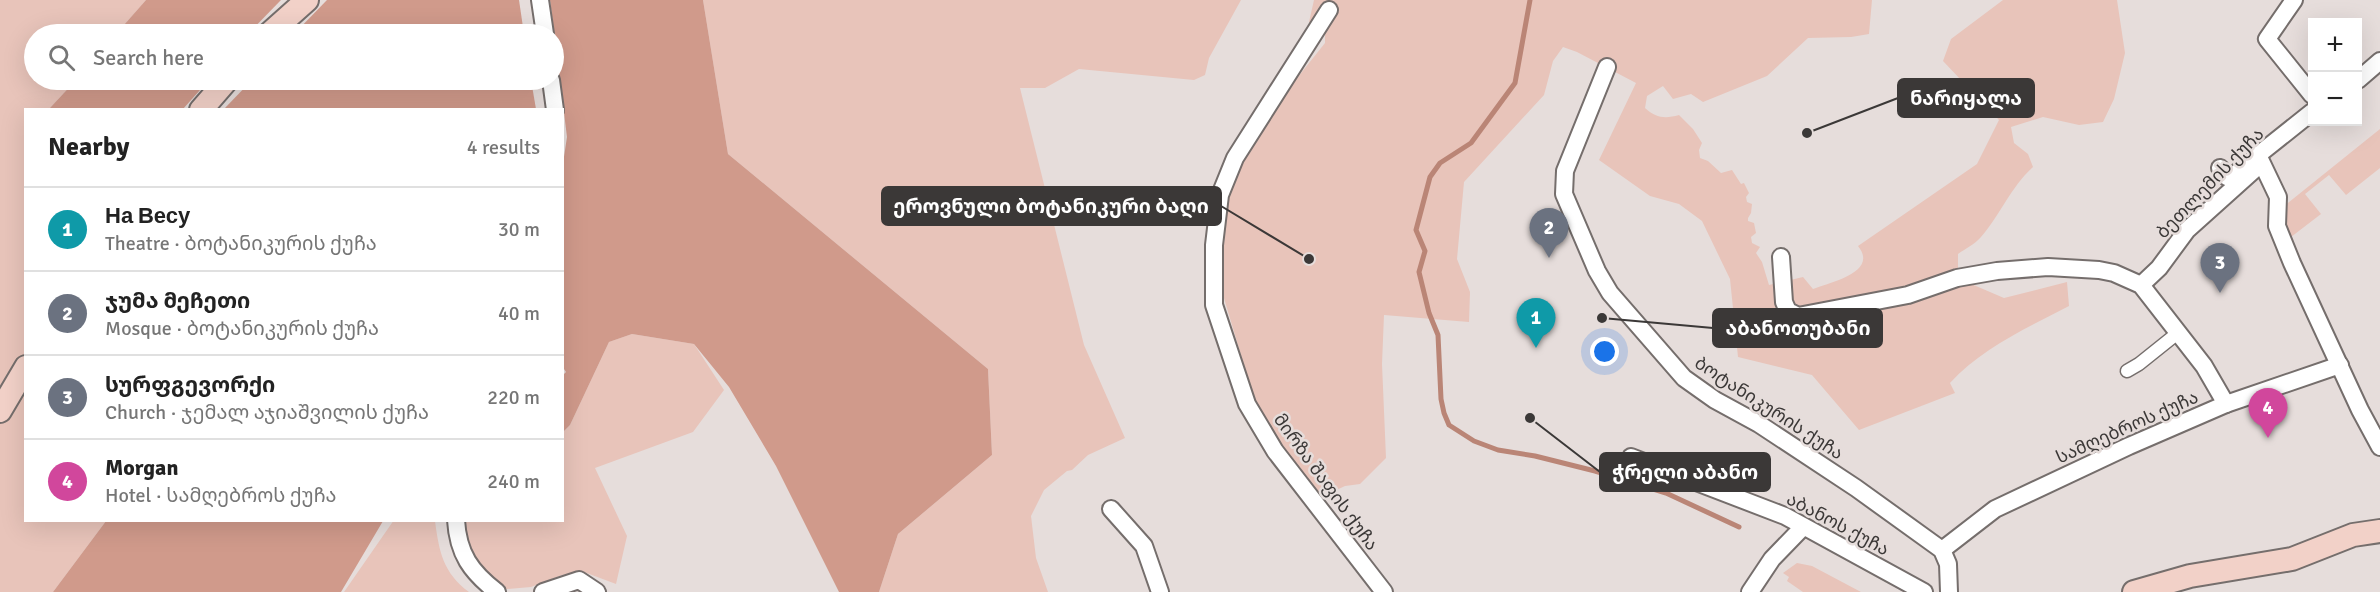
<!DOCTYPE html>
<html lang="en">
<head>
<meta charset="utf-8">
<style>
  :root { --surface:#fff; --page:#f6f6f6; --text:#222; --muted:#767676; --line:#e0e0e0; --accent:#0f766e }
  body { margin:0; font-family:Signika,"Noto Sans Georgian",sans-serif; background:var(--page); color:var(--text) }
  .controls { position:absolute; right:18px; top:18px; display:grid; overflow:hidden; border-radius:0px; box-shadow:0 6px 24px #0002 }
  .controls button { width:54px; height:54px; display:grid; place-items:center; padding:0; border:0; border-bottom:2px solid var(--line); background:var(--surface); color:var(--text); font:30px sans-serif }
  .you { position:absolute; left:1605px; top:352px; width:21px; height:21px; margin:-15px; border:4px solid #fff; border-radius:50%; background:#1a73e8; box-shadow:0 0 0 9px #1a73e833 }
  .badge { display:grid; place-items:center; width:39px; height:39px; border-radius:50%; background:var(--accent); color:#fff; font-size:20px; font-weight:700 }
  .pin { position:absolute; translate:-50% -50px; filter:drop-shadow(0 2px 3px #0008) }
  .pin::after { content:''; position:absolute; top:32px; width:21px; height:18px; background:inherit; clip-path:polygon(0 0,100% 0,50% 100%) }
  .list { margin:0; padding:0; list-style:none }
  h2 { display:flex; justify-content:space-between; align-items:center; height:78px; margin:0; padding:0 24px; font-size:26px }
  h2 small { font-size:20px; font-weight:400; color:var(--muted) }
  .list li { display:grid; grid-template-columns:39px 1fr auto; gap:18px; align-items:center; box-sizing:border-box; height:84px; padding:0 24px; border-top:2px solid var(--line) }
  .list b { display:block; font-size:22px; white-space:nowrap }
  .list p { margin:0; font-size:20px; white-space:nowrap; color:var(--muted) }
  .list em { font-size:20px; font-style:normal; color:var(--muted) }
  .icon { flex:none; width:33px; height:33px; fill:none; stroke:currentColor; stroke-width:2; stroke-linecap:round; stroke-linejoin:round }
  .map { position:relative; flex:none; width:2380px; height:592px; overflow:hidden }
  .search { position:absolute; background:var(--surface); box-shadow:0 6px 24px #0002; left:24px; top:24px; width:540px; height:66px; display:flex; align-items:center; gap:15px; box-sizing:border-box; padding:0 21px; border-radius:33px; color:var(--muted); font-size:22px }
  .panel { position:absolute; background:var(--surface); box-shadow:0 6px 24px #0002; left:24px; top:108px; width:540px; height:414px; border-radius:0px }
  .map>svg:first-child { display:block }
  .green { fill:#e8c4ba }
  .forest { fill:#d09a8b }
  .lines { fill:none; stroke-linecap:round; stroke-linejoin:round }
  .stream { stroke:#ba8576; stroke-width:5 }
  .pedestrian-casing { stroke:#756e6c; stroke-width:15 }
  .minor-casing { stroke:#756e6c; stroke-width:20 }
  .secondary-casing { stroke:#756e6c; stroke-width:26 }
  .pedestrian { stroke:#fff; stroke-width:12 }
  .minor { stroke:#fff; stroke-width:16 }
  .secondary { stroke:#f2d1c8; stroke-width:22 }
  .labels { text-anchor:middle; stroke-width:5; stroke-linejoin:round; paint-order:stroke }
  .street-label { font-size:18px; fill:#3b3837; stroke:#e6dddb }
  .leader { fill:none; stroke:#3b3837; stroke-width:2 }
  .callout-dot { fill:#3b3837; stroke:#e6dddb; stroke-width:2 }
  .callout { fill:#3b3837; stroke:#3b3837; stroke-width:2 }
  .callout-label { font-size:20px; text-anchor:middle; font-weight:bold; fill:#fff }
</style>
</head>
<body>
<div class="map">
<svg width="2380" height="592" viewBox="0 0 2380 592">
  <rect width="100%" height="100%" fill="#e6dddb"/>
  <!-- green -->
  <g class="green">
    <polygon points="0,0 146,0 116,34 34,34 34,80 76,80 49,109 26,110 26,520 106,521 53,592 0,592"/>
    <polygon points="703,0 1241,0 1209,58 1205,75 1194,80 1079,69 1045,88 1020,88 1084,345 1125,438 1088,455 1072,470 1067,471 1044,490 1031,516 1036,558 1048,592 879,592 898,534 992,455 988,369 728,154"/>
    <path d="M 1314,0 L 1872,0 L 1869,34 L 1851,37 L 1808,38 L 1767,76 L 1703,102 L 1691,94 L 1673,99 L 1663,86 L 1647,96 L 1645,108 C 1656,118 1665,119 1679,115 L 1693,129 L 1702,143 L 1699,150 L 1700,158 L 1708,161 L 1721,173 L 1732,170 L 1741,184 L 1744,183 L 1749,193 L 1746,197 L 1747,202 L 1752,204 L 1751,213 L 1748,218 L 1748,221 L 1754,223 L 1756,233 L 1751,237 L 1752,243 L 1760,247 L 1756,253 L 1762,262 L 1769,285 L 1803,277 L 1813,289 C 1831,282 1879,272 1858,246 L 1977,164 L 1999,120 L 1943,61 L 1951,39 L 2003,0 L 2117,0 L 2125,53 L 2114,99 L 2103,122 L 2079,125 L 2043,117 L 2011,127 L 2014,143 L 2028,154 L 2033,167 C 2010,188 2001,214 1981,237 C 1975,244 1965,249 1958,254 L 1958,276 L 1962,280 L 2004,298 L 2067,282 L 2069,306 C 2027,328 1982,348 1950,383 L 1955,393 L 1859,430 L 1812,375 L 1738,357 L 1730,279 L 1702,221 L 1679,204 L 1650,196 L 1599,160 L 1636,83 L 1577,52 L 1563,47 L 1553,61 L 1544,95 L 1464,182 L 1457,259 L 1470,292 L 1469,322 L 1384,315 L 1382,364 L 1386,458 L 1360,484 L 1345,486 L 1313,501 L 1254,399 L 1221,288 L 1227,201 L 1258,127 L 1325,43 L 1325,31 L 1309,22 Z"/>
    <polygon points="2380,129 2380,168 2346,195 2329,175 2305,194 2321,214 2291,237 2282,222 2283,207"/>
    <path d="M 632,334 L 694,344 L 724,390 L 693,432 L 595,468 L 627,536 L 616,584 L 584,572 L 562,575 L 531,587 L 497,590 C 479,569 467,549 466,521 L 562,520 L 563,432 L 570,425 L 609,342 Z"/>
    <path d="M 394,520 L 435,521 C 439,551 443,573 469,592 L 344,592 Z"/>
    <polygon points="1797,563 1812,566 1861,592 1803,592 1787,581 1789,577 1783,573"/>
  </g>
  <!-- forest -->
  <g class="forest">
    <polygon points="146,0 281,0 248,34 116,34"/>
    <polygon points="327,0 519,0 524,34 294,34"/>
    <polygon points="550,0 703,0 728,154 988,369 992,455 898,534 879,592 839,592 776,466 729,387 694,344 632,334 609,342 570,425 563,432 563,375 566,372 562,366 562,170 567,137"/>
    <polygon points="76,80 209,80 183,109 49,109"/>
    <polygon points="252,80 531,80 536,109 224,109"/>
    <polygon points="106,521 106,520 383,521 341,592 53,592"/>
  </g>
  <g class="lines">
    <!-- stream -->
    <polyline class="stream" points="1530,0 1515,83 1471,143 1440,163 1430,177 1416,230 1425,251 1419,272 1429,313 1438,335 1441,399 1444,413 1449,425 1474,441 1498,450 1535,456 1595,471 1666,493 1739,527"/>
    <defs>
      <polyline id="pedestrian" points="2127,371 2139,364 2179,332"/>
      <g id="minor">
        <polyline points="540,0 545,34"/>
        <polyline points="2294,0 2267,39 2312,95"/>
        <polyline points="1329,10 1235,158 1220,195 1214,245 1214,305 1247,404 1275,451 1384,592"/>
        <polyline points="1607,67 1565,171 1564,194 1597,271 1610,293 1684,378 1715,400 1759,424 1856,488 1942,550 1948,564 1949,592"/>
        <polyline points="551,80 555,110"/>
        <polyline points="2358,80 2380,61"/>
        <polyline points="2220,168 2227,177 2232,177 2258,155 2278,197 2277,226 2292,263 2360,410 2380,447"/>
        <polyline points="1781,257 1784,302 1788,311 1798,316 1908,295 1957,278 1997,271 2048,267 2099,270 2114,273 2141,285 2204,366 2226,404"/>
        <polyline points="2141,285 2159,268 2187,230 2255,169 2258,155 2312,112"/>
        <polyline points="1631,457 1785,516 1924,592"/>
        <polyline points="1111,509 1144,546 1160,592"/>
        <path d="M 456,520 C 458,554 471,572 497,592"/>
        <polyline points="1942,550 1995,509 2129,446 2226,404 2340,365"/>
        <polyline points="543,592 579,580 597,592"/>
        <polyline points="1750,592 1772,559 1803,527"/>
      </g>
      <g id="secondary">
        <polyline points="269,34 307,0"/>
        <polyline points="201,110 227,80"/>
        <polyline points="0,411 26,367"/>
        <polyline points="2134,592 2190,576 2292,559 2353,535 2380,531"/>
      </g>
    </defs>
    <!-- pedestrian casing -->
    <use href="#pedestrian" class="pedestrian-casing"/>
    <!-- minor casing -->
    <use href="#minor" class="minor-casing"/>
    <!-- secondary casing -->
    <use href="#secondary" class="secondary-casing"/>
    <!-- pedestrian -->
    <use href="#pedestrian" class="pedestrian"/>
    <!-- minor -->
    <use href="#minor" class="minor"/>
    <!-- secondary -->
    <use href="#secondary" class="secondary"/>
  </g>
  <g class="labels">
    <!-- street labels -->
    <g class="street-label">
      <text transform="translate(2210 183) rotate(-46)" y="6">ბეთლემის ქუჩა</text>
      <text transform="translate(1769 408) rotate(33)" y="6">ბოტანიკურის ქუჩა</text>
      <text transform="translate(2127 427) rotate(-24)" y="6">სამღებროს ქუჩა</text>
      <text transform="translate(1326 482) rotate(54)" y="6">მირზა შაფის ქუჩა</text>
      <text transform="translate(1838 524) rotate(28)" y="6">აბანოს ქუჩა</text>
    </g>
  </g>
  <!-- callouts -->
  <path class="leader" d="M1807 133L1898 98M1309 259L1221 206M1602 318L1713 328M1530 418L1600 472"/>
  <g class="callout-dot">
    <circle cx="1807" cy="133" r="6"/>
    <circle cx="1309" cy="259" r="6"/>
    <circle cx="1602" cy="318" r="6"/>
    <circle cx="1530" cy="418" r="6"/>
  </g>
  <g class="callout">
    <rect x="1898" y="79" width="136" height="38" rx="6"/>
    <rect x="882" y="187" width="339" height="38" rx="6"/>
    <rect x="1713" y="309" width="169" height="38" rx="6"/>
    <rect x="1600" y="453" width="170" height="38" rx="6"/>
  </g>
  <g class="callout-label">
    <text x="1966" y="105">ნარიყალა</text>
    <text x="1051" y="213">ეროვნული ბოტანიკური ბაღი</text>
    <text x="1798" y="335">აბანოთუბანი</text>
    <text x="1685" y="479">ჭრელი აბანო</text>
  </g>
</svg>
<div class="controls">
<button>+</button>
<button>−</button>
</div>
<div class="you"></div>
<div class="pin badge" style="left:1536px;top:348px;background:#0f9aa8">1</div>
<div class="pin badge" style="left:1549px;top:258px;background:#6b7280">2</div>
<div class="pin badge" style="left:2220px;top:293px;background:#6b7280">3</div>
<div class="pin badge" style="left:2268px;top:438px;background:#d1479c">4</div>
<div class="search"><svg class="icon" aria-label="search" viewBox="0 0 24 24"><circle cx="10" cy="10" r="6"/><path d="M15 15l6 6"/></svg>Search here</div>
<section class="panel">
<h2>Nearby<small>4 results</small></h2>
<ul class="list">
<li><span class="badge" style="background:#0f9aa8">1</span><div><b>На Весу</b><p>Theatre · ბოტანიკურის ქუჩა</p></div><em>30 m</em></li>
<li><span class="badge" style="background:#6b7280">2</span><div><b>ჯუმა მეჩეთი</b><p>Mosque · ბოტანიკურის ქუჩა</p></div><em>40 m</em></li>
<li><span class="badge" style="background:#6b7280">3</span><div><b>სურფგევორქი</b><p>Church · ჯემალ აჯიაშვილის ქუჩა</p></div><em>220 m</em></li>
<li><span class="badge" style="background:#d1479c">4</span><div><b>Morgan</b><p>Hotel · სამღებროს ქუჩა</p></div><em>240 m</em></li>
</ul>
</section>
</div>
</body>
</html>
